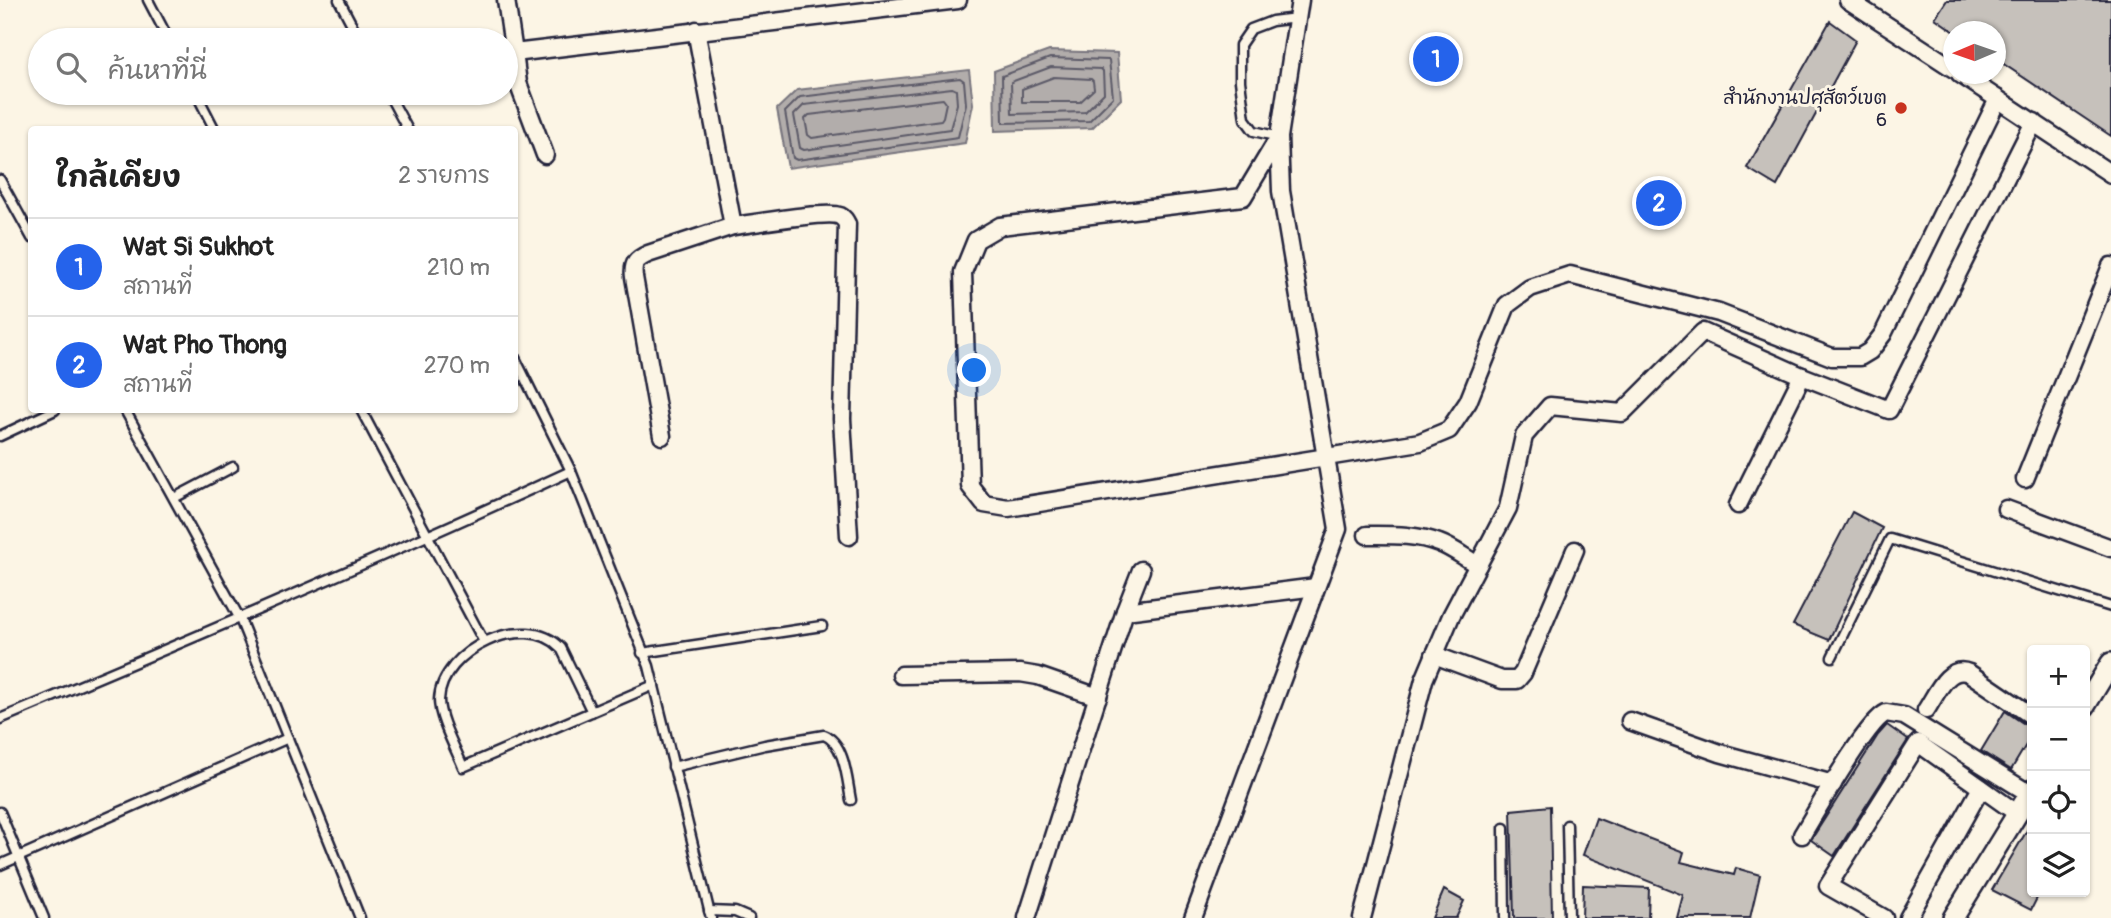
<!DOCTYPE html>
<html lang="th">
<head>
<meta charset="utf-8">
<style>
  :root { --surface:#fff; --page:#f6f6f6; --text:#222; --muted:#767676; --line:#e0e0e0; --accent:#2563eb }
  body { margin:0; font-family:Pangolin,"Playpen Sans Thai",sans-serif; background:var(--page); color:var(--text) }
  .controls { position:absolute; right:21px; bottom:21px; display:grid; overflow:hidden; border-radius:7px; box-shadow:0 2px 5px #0004 }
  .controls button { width:63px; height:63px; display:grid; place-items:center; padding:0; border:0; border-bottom:2px solid var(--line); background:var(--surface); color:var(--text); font:35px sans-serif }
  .compass { position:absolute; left:1943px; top:21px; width:63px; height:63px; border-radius:50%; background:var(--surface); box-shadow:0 2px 5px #0004; rotate:268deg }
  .you { position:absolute; left:975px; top:371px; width:24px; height:24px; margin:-18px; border:5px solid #fff; border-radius:50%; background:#1a73e8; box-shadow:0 0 0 10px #1a73e833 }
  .badge { display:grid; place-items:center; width:46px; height:46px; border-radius:50%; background:var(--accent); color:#fff; font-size:23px; font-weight:700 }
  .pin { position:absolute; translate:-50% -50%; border:4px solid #fff; box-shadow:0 2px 7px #0006 }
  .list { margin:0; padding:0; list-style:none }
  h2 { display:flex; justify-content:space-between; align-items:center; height:91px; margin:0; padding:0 28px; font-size:30px }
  h2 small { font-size:23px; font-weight:400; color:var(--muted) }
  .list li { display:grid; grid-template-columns:46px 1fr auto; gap:21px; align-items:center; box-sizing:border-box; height:98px; padding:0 28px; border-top:2px solid var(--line) }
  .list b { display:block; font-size:26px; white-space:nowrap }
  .list p { margin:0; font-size:23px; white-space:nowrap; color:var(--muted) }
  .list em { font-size:23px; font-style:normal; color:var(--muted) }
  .icon { flex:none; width:38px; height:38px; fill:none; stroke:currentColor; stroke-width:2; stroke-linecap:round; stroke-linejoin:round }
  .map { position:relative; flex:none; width:2111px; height:918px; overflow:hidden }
  .search { position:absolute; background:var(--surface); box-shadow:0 2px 5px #0004; left:28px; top:28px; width:490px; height:77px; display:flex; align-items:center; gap:18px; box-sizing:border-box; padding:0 24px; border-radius:38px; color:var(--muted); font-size:26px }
  .panel { position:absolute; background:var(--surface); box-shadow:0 2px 5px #0004; left:28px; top:126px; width:490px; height:287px; border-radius:7px }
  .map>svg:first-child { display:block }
  .water { fill:#b2adab; stroke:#78757e; stroke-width:2 }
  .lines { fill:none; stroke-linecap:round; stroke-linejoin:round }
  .shore { stroke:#5c5a68; stroke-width:2 }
  .building { fill:#c6c1bb; stroke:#22223b; stroke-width:2 }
  .service-casing { stroke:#22223b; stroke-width:13 }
  .minor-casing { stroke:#22223b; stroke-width:21 }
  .tertiary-casing { stroke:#22223b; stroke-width:24 }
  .service { stroke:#fcf5e5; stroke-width:8 }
  .minor { stroke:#fcf5e5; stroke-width:16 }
  .tertiary { stroke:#fcf5e5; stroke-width:19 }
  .poi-dot { fill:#c8321e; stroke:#fcf5e5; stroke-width:2.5 }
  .labels { text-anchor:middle; stroke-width:6; stroke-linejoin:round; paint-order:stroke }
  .poi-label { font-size:19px; fill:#22223b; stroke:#fcf5e5; text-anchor:end }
</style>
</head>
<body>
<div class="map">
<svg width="2111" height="918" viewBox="0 0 2111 918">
  <rect width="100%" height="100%" fill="#fcf5e5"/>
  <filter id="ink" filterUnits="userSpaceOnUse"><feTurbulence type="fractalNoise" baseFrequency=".0143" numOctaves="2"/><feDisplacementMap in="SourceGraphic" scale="14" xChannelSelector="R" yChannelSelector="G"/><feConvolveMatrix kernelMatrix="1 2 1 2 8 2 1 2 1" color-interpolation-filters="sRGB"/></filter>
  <g filter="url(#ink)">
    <!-- water -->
    <g class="water">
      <polygon points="1049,51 1117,53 1121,99 1092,128 995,131 994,71"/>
      <polygon points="969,70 973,104 965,143 788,168 777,109 797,90"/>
    </g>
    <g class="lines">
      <!-- shore -->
      <g class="shore">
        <polygon points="1050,58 1109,60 1113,97 1089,121 1003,123 1002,76"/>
        <polygon points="1051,67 1101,69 1103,71 1104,93 1085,112 1012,114 1011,82"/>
        <polygon points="1054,77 1091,79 1093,81 1094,89 1080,102 1022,102 1022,89"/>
        <polygon points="960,78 964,81 966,104 958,137 797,160 793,158 785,112 800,97"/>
        <polygon points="952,88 956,90 957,104 950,129 804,150 800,148 794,115 804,105"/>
        <polygon points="943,99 946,103 943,117 941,120 812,138 808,135 805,119 809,115"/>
      </g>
    </g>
    <!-- building -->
    <g class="building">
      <polygon points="1947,0 2111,0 2111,136 1996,59 1996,32 1955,32 1935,18"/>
      <polygon points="1830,21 1856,40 1777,186 1747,168"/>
      <polygon points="1852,512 1882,528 1829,640 1793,625"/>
      <polygon points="2005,711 2026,725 2032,726 2032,735 2011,770 1981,751"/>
      <polygon points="1887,725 1908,740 1834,856 1811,840 1878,735"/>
      <polygon points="1550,806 1552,918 1514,918 1511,810"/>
      <polygon points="1596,818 1684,852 1681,862 1734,875 1736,868 1760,875 1750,918 1677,918 1683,895 1583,855"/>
      <polygon points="2032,822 2032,892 2040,892 2031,910 1992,890"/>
      <polygon points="1583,885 1649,888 1648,918 1582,918"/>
      <polygon points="1444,890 1464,901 1456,918 1432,918"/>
    </g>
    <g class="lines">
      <defs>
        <g id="service">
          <polyline points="148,0 169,40"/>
          <polyline points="339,0 360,40"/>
          <polyline points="196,93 215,130"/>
          <polyline points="388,93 408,130"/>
          <polyline points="1279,137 1254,131 1245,119 1240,81 1240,45 1251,29 1272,21 1297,18"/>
          <polyline points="0,180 32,238"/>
          <polyline points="514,356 571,471"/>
          <polyline points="125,410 240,619 360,918"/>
          <polyline points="361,410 484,642"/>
          <polyline points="0,436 55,410"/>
          <polyline points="174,498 233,467"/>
          <polyline points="642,653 822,626"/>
          <polyline points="1832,657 1890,539 2111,607"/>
          <path d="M 592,712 L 561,648 C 525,610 441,650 439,700 C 439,719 456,749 463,767 L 654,685"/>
          <path d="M 0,719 C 192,639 382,558 571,471 L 649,666 L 711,918"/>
          <path d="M 673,767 L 765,745 L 824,735 C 845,743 847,780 851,800"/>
          <polyline points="0,812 44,918"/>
          <polyline points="1567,825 1569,918"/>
          <polyline points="1504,828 1505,918"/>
          <polyline points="0,865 288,738"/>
          <polyline points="709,911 735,912 749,918"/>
        </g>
        <g id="minor">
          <polyline points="506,0 514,53 958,0"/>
          <polyline points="1848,0 1954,69"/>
          <path d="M 696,30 L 733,226 C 751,224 828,210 840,216 C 844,218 845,220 847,224 L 842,419 L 849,536"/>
          <polyline points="514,53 518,83 545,155"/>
          <polyline points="1960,74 2111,174"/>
          <polyline points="1279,137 1243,197 1000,226 976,240 963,272 970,486 984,504 1008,508 1420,442 1449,430 1468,402 1507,305 1530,288 1570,275 1719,313 1832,357 1860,357 1870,351 1883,334 1998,99"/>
          <path d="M 662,436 L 634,277 C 632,263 637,259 648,254 L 733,226"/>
          <polyline points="2025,479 2111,266"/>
          <polyline points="1738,505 1802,376"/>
          <polyline points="2006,509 2111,548"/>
          <path d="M 1367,535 C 1391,535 1416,534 1439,543 C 1453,548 1465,558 1478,565"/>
          <polyline points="1125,611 1316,587"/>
          <polyline points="1434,655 1502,680 1517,680 1523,673 1575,550"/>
          <polyline points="901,675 1020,673 1038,676 1098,697"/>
          <path d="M 1926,710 C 1936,695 1948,664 1969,673 L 2032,716"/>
          <polyline points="1630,721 1720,753 1833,784"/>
          <path d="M 1802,835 C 1816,812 1867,721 1886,713 L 1904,716 L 2030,794"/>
          <polyline points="1027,918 1125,611 1141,570"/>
          <polyline points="1193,918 1338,529 1281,191 1279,137 1300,0"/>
          <polyline points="1362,918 1424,680 1451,616 1508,508 1524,436 1550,406 1622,413 1703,332 1802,376 1889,410 2034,122"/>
          <polyline points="1884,918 1828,886 1918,743 2018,814"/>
          <polyline points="1908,918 1981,788"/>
        </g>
        <g id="tertiary">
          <polyline points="2085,706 2111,663"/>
          <polyline points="1953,918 2032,790"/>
        </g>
      </defs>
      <!-- service casing -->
      <use href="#service" class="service-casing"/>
      <!-- minor casing -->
      <use href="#minor" class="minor-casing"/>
      <!-- tertiary casing -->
      <use href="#tertiary" class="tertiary-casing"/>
      <!-- service -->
      <use href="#service" class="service"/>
      <!-- minor -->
      <use href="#minor" class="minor"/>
      <!-- tertiary -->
      <use href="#tertiary" class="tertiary"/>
    </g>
  </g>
  <!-- markers -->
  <circle class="poi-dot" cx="1901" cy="108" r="7"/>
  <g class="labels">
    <!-- poi labels -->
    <g class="poi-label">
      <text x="1887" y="104">สำนักงานปศุสัตว์เขต<tspan x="1887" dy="22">6</tspan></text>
    </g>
  </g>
</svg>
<div class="controls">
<button>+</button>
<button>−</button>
<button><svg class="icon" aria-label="locate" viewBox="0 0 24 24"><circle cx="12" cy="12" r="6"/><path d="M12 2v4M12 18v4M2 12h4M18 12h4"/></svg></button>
<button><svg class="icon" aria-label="layers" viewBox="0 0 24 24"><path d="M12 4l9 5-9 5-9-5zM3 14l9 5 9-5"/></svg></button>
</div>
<svg class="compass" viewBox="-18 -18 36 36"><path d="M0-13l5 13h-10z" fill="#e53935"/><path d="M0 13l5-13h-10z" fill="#767676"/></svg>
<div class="you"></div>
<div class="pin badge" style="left:1436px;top:59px">1</div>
<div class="pin badge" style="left:1659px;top:203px">2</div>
<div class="search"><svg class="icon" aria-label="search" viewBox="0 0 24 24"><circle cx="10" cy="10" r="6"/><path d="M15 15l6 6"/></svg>ค้นหาที่นี่</div>
<section class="panel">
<h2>ใกล้เคียง<small>2 รายการ</small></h2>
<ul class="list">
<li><span class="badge">1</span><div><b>Wat Si Sukhot</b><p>สถานที่</p></div><em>210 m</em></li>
<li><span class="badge">2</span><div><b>Wat Pho Thong</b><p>สถานที่</p></div><em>270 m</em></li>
</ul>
</section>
</div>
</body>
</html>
